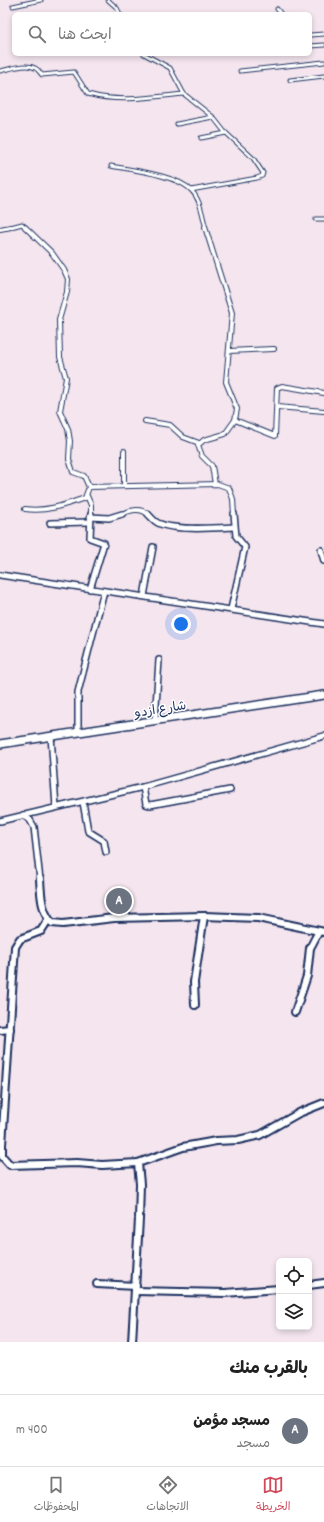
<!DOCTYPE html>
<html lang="ar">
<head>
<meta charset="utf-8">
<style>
  :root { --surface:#fff; --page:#f2f2f2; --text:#222; --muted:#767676; --line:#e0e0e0; --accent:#d1495b }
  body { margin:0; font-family:Dekko,"Playpen Sans Arabic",sans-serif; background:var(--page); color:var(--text); direction:rtl }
  .controls { position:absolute; right:12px; bottom:12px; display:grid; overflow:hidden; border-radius:6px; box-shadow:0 2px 6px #0003 }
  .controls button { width:36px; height:36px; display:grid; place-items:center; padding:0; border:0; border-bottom:1px solid var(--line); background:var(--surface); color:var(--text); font:20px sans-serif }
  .you { position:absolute; left:181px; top:624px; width:14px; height:14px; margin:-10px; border:3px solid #fff; border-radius:50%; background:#1a73e8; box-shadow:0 0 0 6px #1a73e833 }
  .badge { display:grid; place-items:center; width:26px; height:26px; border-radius:50%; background:var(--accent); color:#fff; font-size:13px; font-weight:700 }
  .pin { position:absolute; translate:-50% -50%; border:2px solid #fff; box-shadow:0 1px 4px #0006 }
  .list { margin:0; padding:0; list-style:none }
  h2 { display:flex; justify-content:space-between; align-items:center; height:52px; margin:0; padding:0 16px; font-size:17px }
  h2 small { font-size:13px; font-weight:400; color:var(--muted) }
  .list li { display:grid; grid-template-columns:26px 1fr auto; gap:12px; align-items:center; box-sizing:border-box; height:72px; padding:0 16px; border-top:1px solid var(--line) }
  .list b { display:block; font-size:15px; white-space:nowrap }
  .list p { margin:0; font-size:13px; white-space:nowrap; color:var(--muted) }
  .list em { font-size:13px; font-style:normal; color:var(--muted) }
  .icon { flex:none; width:22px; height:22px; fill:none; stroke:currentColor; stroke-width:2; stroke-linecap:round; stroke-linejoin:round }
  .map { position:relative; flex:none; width:324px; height:1342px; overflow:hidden; direction:ltr }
  .search { position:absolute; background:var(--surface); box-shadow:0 2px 6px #0003; left:12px; right:12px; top:12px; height:44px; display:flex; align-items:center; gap:10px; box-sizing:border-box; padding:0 14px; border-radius:6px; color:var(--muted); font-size:15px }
  .sheet { height:124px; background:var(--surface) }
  nav { display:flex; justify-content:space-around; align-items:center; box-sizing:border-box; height:56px; border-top:1px solid var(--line); background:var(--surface); font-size:11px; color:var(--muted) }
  nav a { display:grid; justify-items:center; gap:2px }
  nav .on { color:var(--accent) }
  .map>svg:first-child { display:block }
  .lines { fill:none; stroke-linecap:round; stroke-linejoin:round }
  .street-far3-casing { stroke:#1b2f5e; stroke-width:5 }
  .street-far2-casing { stroke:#1b2f5e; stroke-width:6 }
  .street-far1-casing { stroke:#1b2f5e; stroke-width:8 }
  .street-casing { stroke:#1b2f5e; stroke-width:10 }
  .secondary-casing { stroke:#1b2f5e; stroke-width:10 }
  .street-far3 { stroke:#fff; stroke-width:3 }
  .street-far2 { stroke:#fff; stroke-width:4 }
  .street-far1 { stroke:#fff; stroke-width:5 }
  .street { stroke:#fff; stroke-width:6 }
  .secondary { stroke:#fff; stroke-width:7 }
  .labels { text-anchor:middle; stroke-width:3; stroke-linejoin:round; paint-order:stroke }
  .street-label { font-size:13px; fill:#1b2f5e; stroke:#fff }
</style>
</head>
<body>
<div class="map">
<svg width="324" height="1342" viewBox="0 0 324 1342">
  <rect width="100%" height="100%" fill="#f4e5ee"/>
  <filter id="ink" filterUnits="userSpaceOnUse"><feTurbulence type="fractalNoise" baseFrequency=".025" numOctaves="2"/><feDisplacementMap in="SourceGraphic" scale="8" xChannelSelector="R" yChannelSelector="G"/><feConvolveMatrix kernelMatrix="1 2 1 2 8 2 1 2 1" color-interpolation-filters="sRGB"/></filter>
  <g filter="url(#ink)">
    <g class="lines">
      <defs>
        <g id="street-far3">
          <polyline points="108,0 117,8 120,14"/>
          <polyline points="13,6 41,0"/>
          <polyline points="277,9 281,14"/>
          <polyline points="310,35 324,34"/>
          <polyline points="310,46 324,45"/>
          <polyline points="144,54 170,68 184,94 213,117 224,131 253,158 263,173 262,176 257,178 191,190"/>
          <path d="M 0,71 C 10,69 26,63 35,68 C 38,69 40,73 42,75 L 74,72 L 88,94 C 118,103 153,97 184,94"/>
          <polyline points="240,71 324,62"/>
          <polyline points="290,80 324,76"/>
          <polyline points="177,124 213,117"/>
          <polyline points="201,138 226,133"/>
          <path d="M 111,166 C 131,170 177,175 191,190 C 201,200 202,215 206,228"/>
          <polyline points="316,219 324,219"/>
          <polyline points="7,228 22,224 26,228"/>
        </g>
        <g id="street-far2">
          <path d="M 25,227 L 52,253 L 64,270 L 68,279 L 67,292 L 59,320 L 60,357 L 66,378 L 60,411 L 68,429 L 70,441 L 69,459 L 73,472 L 84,476 L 89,487 L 85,498 C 65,505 46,512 25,509"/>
          <polyline points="205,227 232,313 226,382 237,409 235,420 225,434 204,440 198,445 202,456 212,466 215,484"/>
          <polyline points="0,229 11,227"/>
          <polyline points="229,351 274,349"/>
          <polyline points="277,407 324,411"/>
          <polyline points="235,420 275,436 277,388 282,386 324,393"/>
          <polyline points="145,421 170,425 183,437 199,443"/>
          <polyline points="124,451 124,485"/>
          <polyline points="89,487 218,484 229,488 233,499 234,515"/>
          <polyline points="87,496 91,505 91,515"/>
          <path d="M 120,515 C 130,510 140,507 149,515"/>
        </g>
        <g id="street-far1">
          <path d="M 148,514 C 151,517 154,521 158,523 C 174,531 215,528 234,527"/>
          <polyline points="90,517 109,518 122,514"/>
          <polyline points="50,523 89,522"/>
          <polyline points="321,550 324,561"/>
          <polyline points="0,575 324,624"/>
          <polyline points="90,589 104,543 90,538 91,514"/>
          <polyline points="144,596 153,547"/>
          <polyline points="231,609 245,547 236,536 234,514"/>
          <polyline points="155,721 159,660"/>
          <polyline points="78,732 78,692 104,591"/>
          <polyline points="51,736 56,807"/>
          <polyline points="143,787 146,804 150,805 230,790"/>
          <polyline points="83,802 88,831 104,841 106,852"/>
          <polyline points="23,815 30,820 34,827 40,880"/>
          <polyline points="0,821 143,787 324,736"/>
        </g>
        <g id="street">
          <path d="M 40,879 C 41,895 41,911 52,923 L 63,924 L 114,918 L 204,916 L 258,918 L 324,932"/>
          <polyline points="48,920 41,931 20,939 15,947 2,1145 2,1156 10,1165 77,1163 102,1165 138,1163 183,1147 216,1141 238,1140 260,1135 299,1113 324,1103"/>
          <polyline points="195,1005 194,982 204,916"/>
          <polyline points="295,1012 307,976 310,948 319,931"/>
          <polyline points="0,1030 10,1029"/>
          <polyline points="97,1284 136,1286"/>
          <polyline points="309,1285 324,1283"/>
          <polyline points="136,1291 225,1293 279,1289"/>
          <polyline points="132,1342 139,1219 140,1184 138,1163"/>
        </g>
        <polyline id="secondary" points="0,744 324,695"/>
      </defs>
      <!-- street-far3 casing -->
      <use href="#street-far3" class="street-far3-casing"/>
      <!-- street-far2 casing -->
      <use href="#street-far2" class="street-far2-casing"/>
      <!-- street-far1 casing -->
      <use href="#street-far1" class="street-far1-casing"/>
      <!-- street casing -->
      <use href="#street" class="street-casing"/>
      <!-- secondary casing -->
      <use href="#secondary" class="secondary-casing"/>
      <!-- street-far3 -->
      <use href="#street-far3" class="street-far3"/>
      <!-- street-far2 -->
      <use href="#street-far2" class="street-far2"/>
      <!-- street-far1 -->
      <use href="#street-far1" class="street-far1"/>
      <!-- street -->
      <use href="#street" class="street"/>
      <!-- secondary -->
      <use href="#secondary" class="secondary"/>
    </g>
  </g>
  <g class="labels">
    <!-- street labels -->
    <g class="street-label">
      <text transform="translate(160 708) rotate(-9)" y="5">شارع ازدو</text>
    </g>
  </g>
</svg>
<div class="controls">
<button><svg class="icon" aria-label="locate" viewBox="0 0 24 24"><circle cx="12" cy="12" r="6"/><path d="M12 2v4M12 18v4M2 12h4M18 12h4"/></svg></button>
<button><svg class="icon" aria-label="layers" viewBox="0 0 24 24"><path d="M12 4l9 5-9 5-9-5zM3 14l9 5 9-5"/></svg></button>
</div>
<div class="you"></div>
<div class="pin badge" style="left:119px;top:901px;background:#6b7280">A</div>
<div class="search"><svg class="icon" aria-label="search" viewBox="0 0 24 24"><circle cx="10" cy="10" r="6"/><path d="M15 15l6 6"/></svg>ابحث هنا</div>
</div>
<section class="sheet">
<h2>بالقرب منك<small></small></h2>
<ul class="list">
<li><span class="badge" style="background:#6b7280">A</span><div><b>مسجد مؤمن</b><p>مسجد</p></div><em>400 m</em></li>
</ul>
</section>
<nav>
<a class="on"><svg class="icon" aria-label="map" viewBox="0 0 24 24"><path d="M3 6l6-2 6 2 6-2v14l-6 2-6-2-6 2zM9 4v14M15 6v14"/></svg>الخريطة</a>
<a><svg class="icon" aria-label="directions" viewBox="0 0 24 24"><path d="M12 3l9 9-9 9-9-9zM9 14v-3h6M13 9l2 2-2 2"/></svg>الاتجاهات</a>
<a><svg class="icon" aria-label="saved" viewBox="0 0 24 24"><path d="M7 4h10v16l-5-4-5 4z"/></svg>المحفوظات</a>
</nav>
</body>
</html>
